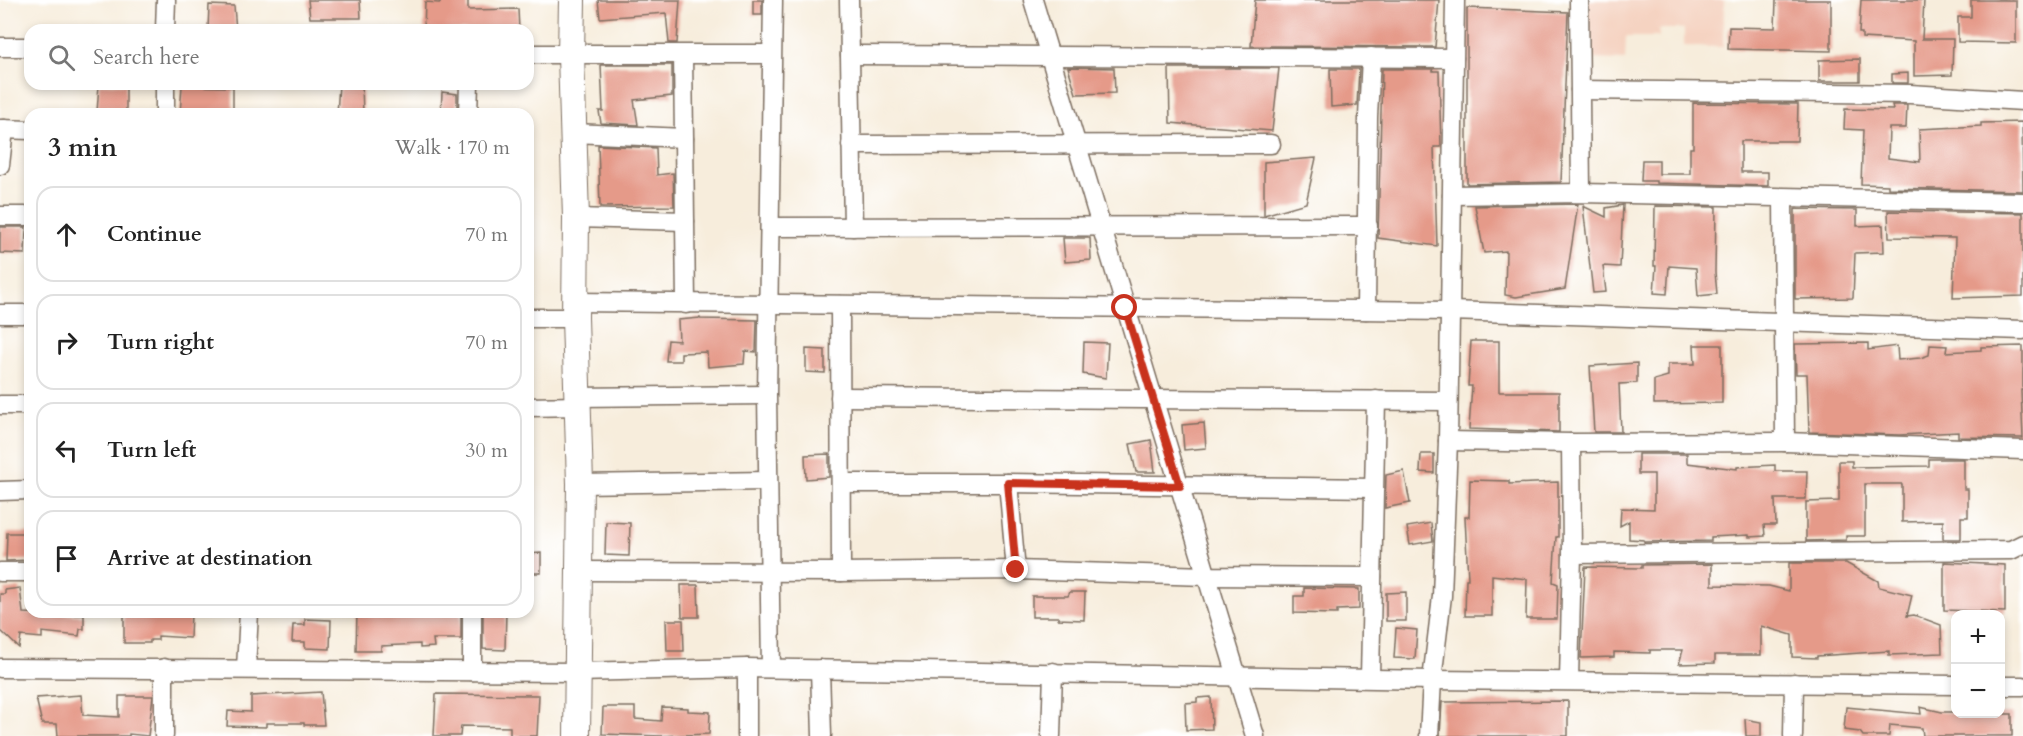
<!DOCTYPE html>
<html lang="en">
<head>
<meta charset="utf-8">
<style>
  :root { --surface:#fff; --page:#f6f6f6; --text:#222; --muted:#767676; --line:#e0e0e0 }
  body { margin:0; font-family:Cardo,serif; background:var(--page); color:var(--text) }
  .controls { position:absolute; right:18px; bottom:18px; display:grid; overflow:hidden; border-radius:12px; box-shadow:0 3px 9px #0003 }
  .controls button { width:54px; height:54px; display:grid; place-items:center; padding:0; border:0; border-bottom:2px solid var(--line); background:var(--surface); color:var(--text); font:30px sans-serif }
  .stop { position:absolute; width:18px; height:18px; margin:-14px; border:4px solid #c8321e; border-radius:50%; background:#fff }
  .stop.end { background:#c8321e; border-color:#fff; box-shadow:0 2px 6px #0008 }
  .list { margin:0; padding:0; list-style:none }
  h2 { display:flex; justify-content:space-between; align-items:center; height:78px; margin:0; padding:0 24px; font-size:26px }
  h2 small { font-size:20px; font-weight:400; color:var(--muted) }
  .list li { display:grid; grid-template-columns:39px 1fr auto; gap:18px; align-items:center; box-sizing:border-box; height:96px; margin:0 12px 12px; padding:0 12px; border:2px solid var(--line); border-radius:18px }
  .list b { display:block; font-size:22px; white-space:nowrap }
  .list em { font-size:20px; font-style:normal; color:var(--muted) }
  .icon { flex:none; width:33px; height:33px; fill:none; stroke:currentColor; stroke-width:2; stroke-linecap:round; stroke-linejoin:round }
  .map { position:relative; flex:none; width:2023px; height:736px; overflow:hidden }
  .search { position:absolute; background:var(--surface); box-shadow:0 3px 9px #0003; left:24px; top:24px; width:510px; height:66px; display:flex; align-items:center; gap:15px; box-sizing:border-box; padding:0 21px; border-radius:18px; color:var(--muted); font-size:22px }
  .panel { position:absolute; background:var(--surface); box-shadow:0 3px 9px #0003; left:24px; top:108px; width:510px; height:510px; border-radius:18px }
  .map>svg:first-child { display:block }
  .built { fill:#f5d3c1 }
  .building { fill:#e59a89 }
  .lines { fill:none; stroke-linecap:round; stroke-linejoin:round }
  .street-casing { stroke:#7d6e60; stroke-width:21 }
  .secondary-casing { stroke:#7d6e60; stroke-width:28 }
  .street { stroke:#fff; stroke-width:18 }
  .secondary { stroke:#fff; stroke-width:26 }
  .route { stroke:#c8321e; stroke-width:8 }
</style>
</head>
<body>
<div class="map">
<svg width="2023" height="736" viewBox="0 0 2023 736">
  <rect width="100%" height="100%" fill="#fff"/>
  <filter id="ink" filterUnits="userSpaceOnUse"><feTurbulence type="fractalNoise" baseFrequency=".0167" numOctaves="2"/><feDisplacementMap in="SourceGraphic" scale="12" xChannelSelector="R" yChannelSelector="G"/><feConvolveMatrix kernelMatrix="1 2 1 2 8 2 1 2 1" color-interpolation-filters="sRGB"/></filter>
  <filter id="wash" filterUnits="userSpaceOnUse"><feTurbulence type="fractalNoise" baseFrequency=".008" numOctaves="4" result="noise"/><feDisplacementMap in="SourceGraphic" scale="24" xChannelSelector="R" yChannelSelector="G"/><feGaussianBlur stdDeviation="1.35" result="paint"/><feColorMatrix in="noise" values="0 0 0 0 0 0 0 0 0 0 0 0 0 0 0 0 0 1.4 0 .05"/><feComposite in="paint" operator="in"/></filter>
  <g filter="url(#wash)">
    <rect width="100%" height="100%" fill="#f7eddc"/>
    <!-- built -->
    <polygon class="built" points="1586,0 1724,0 1723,47 1684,46 1684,29 1659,29 1659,37 1626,37 1625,60 1585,59"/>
    <g id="blocks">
      <!-- building -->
      <g class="building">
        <polygon points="308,0 360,0 361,18 310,18"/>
        <polygon points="440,0 468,0 468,10 518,9 519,30 424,30 425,2 440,3"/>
        <polygon points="598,0 680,0 677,43 669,43 666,13 600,18"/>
        <rect x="753" y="0" width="9" height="15"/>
        <polygon points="1255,0 1439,0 1435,47 1251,46"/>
        <polygon points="1776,0 1831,0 1831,51 1728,49 1729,27 1775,28"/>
        <polygon points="1861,0 1924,0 1922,39 1953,39 1952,75 1914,76 1914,41 1862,38 1862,33 1859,33"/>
        <polygon points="1971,0 2016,0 2016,43 1958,42 1958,17 1971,17"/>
        <polygon points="209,5 234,6 236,30 208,30"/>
        <polygon points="1467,8 1568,12 1561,182 1467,184"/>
        <polygon points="1860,59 1860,81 1819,81 1819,60"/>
        <polygon points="601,65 672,65 672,96 634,100 638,125 601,123 599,111 603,111"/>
        <polygon points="1068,67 1114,68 1115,93 1076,94"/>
        <polygon points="1169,68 1279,68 1272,131 1170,123"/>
        <polygon points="1330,69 1359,69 1357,105 1331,107"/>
        <polygon points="1382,69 1433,69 1433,71 1439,71 1441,147 1434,147 1437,246 1378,238"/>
        <polygon points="1908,73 1908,83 1892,83 1892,74"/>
        <polygon points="99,84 126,84 126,113 97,112"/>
        <polygon points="339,84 362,84 363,114 337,114"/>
        <polygon points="182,86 233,87 233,114 180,114"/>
        <polygon points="442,92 457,94 457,114 441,114"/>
        <polygon points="1693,103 1798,104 1797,141 1741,141 1741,172 1768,172 1768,186 1656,183 1656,181 1641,181 1642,160 1659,160 1659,174 1690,174 1690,148 1693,148"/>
        <polygon points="1892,105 1907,105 1906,128 1889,128 1888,158 1920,162 1919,129 1981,126 1981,123 2022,122 2023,191 1888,188 1888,185 1861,184 1863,130 1844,129 1845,109 1893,110"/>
        <polygon points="598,145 656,148 657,175 673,173 674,206 600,207"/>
        <polygon points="1316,158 1306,203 1264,215 1264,162"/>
        <polygon points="1578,204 1565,289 1516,297 1505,295 1506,251 1484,253 1475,206"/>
        <polygon points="1623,205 1620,267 1603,266 1606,292 1593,293 1583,206 1606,217 1606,208"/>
        <polygon points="1655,206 1716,207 1715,272 1717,294 1698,296 1696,268 1669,266 1667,294 1654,293 1656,266 1654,266"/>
        <polygon points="1795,209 1857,210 1857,226 1883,225 1884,252 1855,253 1853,298 1795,299"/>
        <polygon points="1888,211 2023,213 2023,296 1953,298 1955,238 1889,237"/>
        <polygon points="0,227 26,227 25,254 0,253"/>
        <polygon points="1063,238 1090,238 1091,260 1065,262"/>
        <polygon points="700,318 700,319 757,320 756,352 745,351 744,364 708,367 707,352 681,353 681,361 666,361 668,340 679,341 678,320"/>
        <polygon points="1471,341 1499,341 1499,392 1559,392 1559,432 1469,429 1472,386 1468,386"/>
        <polygon points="1084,342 1108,343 1106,378 1083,374"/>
        <polygon points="1868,343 1868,350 1897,346 1898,360 1920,358 1929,355 1930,345 1947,346 1946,352 1981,350 1981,347 2023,346 2023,390 2021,390 2023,438 1958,437 1958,432 1899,435 1809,432 1807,374 1796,374 1795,344"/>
        <polygon points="1694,345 1722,345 1722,403 1654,404 1654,380 1668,376 1668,364 1695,364"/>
        <polygon points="806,349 825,350 825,373 806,372"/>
        <polygon points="1637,363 1637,383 1619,384 1621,432 1594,432 1590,366"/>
        <polygon points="1204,423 1206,448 1184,450 1182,425"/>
        <polygon points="1151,440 1155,472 1136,472 1130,444"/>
        <polygon points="829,454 829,477 806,479 805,455"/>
        <polygon points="1421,454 1434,454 1434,473 1420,472"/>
        <polygon points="1638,454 1687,454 1687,463 1737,469 1737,467 1775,465 1775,471 1807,471 1806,499 1775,499 1776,525 1764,525 1765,536 1749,537 1749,535 1711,537 1711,541 1644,542 1644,540 1629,539 1629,521 1620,526 1621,508 1654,509 1654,474 1638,474"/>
        <polygon points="1929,459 1964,459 1964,489 1968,489 1968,517 1961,517 1961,539 1943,539 1943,521 1902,522 1902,484 1865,484 1865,536 1846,536 1846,540 1806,541 1806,502 1839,501 1839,461 1852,461 1852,467 1929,466"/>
        <polygon points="1404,471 1410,503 1385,508 1386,475"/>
        <polygon points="1470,480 1509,481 1509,484 1558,482 1558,537 1556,537 1553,582 1558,584 1557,619 1526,619 1527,579 1492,575 1492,616 1465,616 1466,579 1468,579 1465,517 1469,517"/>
        <polygon points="606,522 630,523 629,556 605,555"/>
        <polygon points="1431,523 1433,541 1410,545 1407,527"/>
        <polygon points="7,533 30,533 29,560 6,561"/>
        <polygon points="541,553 541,573 528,573 528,554"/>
        <polygon points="1944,562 2005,565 2005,612 1944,610"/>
        <polygon points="1789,563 1846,563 1878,581 1879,587 1912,595 1907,616 1914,615 1941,625 1942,653 1889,655 1889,651 1817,656 1817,658 1792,657 1792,635 1761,626 1761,655 1715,655 1715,663 1679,664 1683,650 1650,650 1650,653 1614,652 1614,657 1581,658 1585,567 1642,568 1642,565 1712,564 1712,585 1769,586 1789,591"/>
        <polygon points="681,585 698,585 699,617 682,617"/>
        <polygon points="20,588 23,613 84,615 84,629 80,629 79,636 42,632 42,638 21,636 19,648 0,630 0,594 5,594 5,590"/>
        <polygon points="1304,588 1359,589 1359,609 1337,610 1337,614 1294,613 1294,596 1304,596"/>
        <polygon points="1070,592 1085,592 1084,620 1058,619 1058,617 1032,617 1032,596 1068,596"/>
        <polygon points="1406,592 1406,621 1386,621 1386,593"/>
        <polygon points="124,612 191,613 190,638 158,636 158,640 150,640 150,643 124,643"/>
        <polygon points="357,612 461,612 461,639 433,639 434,647 420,648 420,644 381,646 381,651 356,651"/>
        <polygon points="483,612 506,612 505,650 483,649"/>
        <polygon points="305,619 331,620 330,649 305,648 305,642 292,642 293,625 305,625"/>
        <polygon points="666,620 683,620 684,651 667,651"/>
        <polygon points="1396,628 1417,630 1415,659 1394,658"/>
        <polygon points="321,692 324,725 304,725 304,723 266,723 266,727 227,726 228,711 251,712 251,696"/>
        <polygon points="436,694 539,695 537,736 510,736 510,727 461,726 460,736 434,736"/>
        <polygon points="81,695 83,715 119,717 119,696 153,696 148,736 129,734 129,736 58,736 57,724 42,724 36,698"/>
        <polygon points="1211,697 1212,729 1186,730 1185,703 1197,702 1197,698"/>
        <polygon points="1568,701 1568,736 1440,736 1442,702"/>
        <polygon points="603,707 635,707 635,719 661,721 662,707 688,708 688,711 710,712 709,734 661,736 602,734"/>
        <polygon points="1846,707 1921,714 1920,707 1942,712 1956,712 1956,714 2012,714 2012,736 1923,736 1922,728 1890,725 1889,736 1863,736 1860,732 1844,730"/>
        <polygon points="1745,719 1761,722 1761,736 1746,736"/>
      </g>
    </g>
  </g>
  <g filter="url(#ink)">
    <use href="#blocks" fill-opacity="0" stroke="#7d6e60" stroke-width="1.5"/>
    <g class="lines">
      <defs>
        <g id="street">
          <polyline points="849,0 853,227"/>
          <polyline points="1033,0 1255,736"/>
          <polyline points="1579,0 1581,193"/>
          <polyline points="165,30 166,0"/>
          <polyline points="0,47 30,47"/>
          <polyline points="528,54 771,54"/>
          <polyline points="683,55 686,304"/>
          <polyline points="850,55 1454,58"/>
          <polyline points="1580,90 1910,94 2023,101"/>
          <polyline points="165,114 165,84"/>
          <polyline points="468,114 469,84"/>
          <polyline points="0,129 30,130"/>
          <polyline points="574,133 684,138"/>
          <polyline points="851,145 1271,144"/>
          <polyline points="0,165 4,129"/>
          <polyline points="1452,195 1581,193 2023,202"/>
          <polyline points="1783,198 1785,442"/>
          <polyline points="0,216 30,216"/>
          <polyline points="576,218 685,221"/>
          <polyline points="770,227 1368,226"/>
          <polyline points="575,302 1450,311 2023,330"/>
          <polyline points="840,305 841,572"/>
          <polyline points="1366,310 1368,117 1371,57"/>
          <polyline points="0,314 30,314"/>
          <polyline points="528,318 575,318"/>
          <polyline points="577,397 767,395"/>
          <polyline points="840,397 1448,401"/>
          <polyline points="0,405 30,405"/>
          <polyline points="528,407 578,406"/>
          <polyline points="1448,441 1571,443 1785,442 2023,450"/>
          <polyline points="841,483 1008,483 1374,488"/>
          <polyline points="1008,483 1016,570"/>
          <polyline points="580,484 767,481"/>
          <polyline points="0,491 30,490"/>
          <polyline points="1572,554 2011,550 2023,544"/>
          <polyline points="580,571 841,572 1016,570 1206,576 1372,577"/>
          <polyline points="0,572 30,572"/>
          <polyline points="472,612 472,671"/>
          <polyline points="0,668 577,672 747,668 1432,680 1956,685"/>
          <polyline points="747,668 747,736"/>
          <polyline points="771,668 767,395 773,0"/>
          <polyline points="246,669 249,612"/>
          <polyline points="820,669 822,736"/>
          <polyline points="1370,677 1376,400"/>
          <polyline points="1569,680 1572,554 1571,443"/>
          <polyline points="2000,686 2023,686"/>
          <polyline points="164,736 164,668"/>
          <polyline points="1051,736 1053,672"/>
          <polyline points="1429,736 1432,680 1442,596 1448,441 1455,0"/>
          <polyline points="1793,736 1794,683"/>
        </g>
        <polyline id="secondary" points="572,0 571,55 576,218 575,318 580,484 577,736"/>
      </defs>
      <!-- street casing -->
      <use href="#street" class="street-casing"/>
      <!-- secondary casing -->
      <use href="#secondary" class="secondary-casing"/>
      <!-- street -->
      <use href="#street" class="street"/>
      <!-- secondary -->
      <use href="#secondary" class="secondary"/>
    </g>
  </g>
  <g class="lines" filter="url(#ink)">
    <!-- route -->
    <polyline class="route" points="1016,570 1008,483 1180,486 1125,308"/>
  </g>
</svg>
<div class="controls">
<button>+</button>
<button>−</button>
</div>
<div class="stop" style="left:1125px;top:308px"></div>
<div class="stop end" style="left:1016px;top:570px"></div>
<div class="search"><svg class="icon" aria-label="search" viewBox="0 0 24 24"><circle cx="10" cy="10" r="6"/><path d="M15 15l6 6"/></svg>Search here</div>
<section class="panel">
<h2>3 min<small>Walk · 170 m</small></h2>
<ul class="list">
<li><svg class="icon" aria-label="ahead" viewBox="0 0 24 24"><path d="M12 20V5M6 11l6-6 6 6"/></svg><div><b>Continue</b></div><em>70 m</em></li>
<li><svg class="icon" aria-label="right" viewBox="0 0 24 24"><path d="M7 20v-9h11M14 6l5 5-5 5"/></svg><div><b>Turn right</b></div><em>70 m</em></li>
<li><svg class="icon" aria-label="left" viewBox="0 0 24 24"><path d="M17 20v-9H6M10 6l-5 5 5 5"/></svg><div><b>Turn left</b></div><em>30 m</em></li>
<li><svg class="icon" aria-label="arrive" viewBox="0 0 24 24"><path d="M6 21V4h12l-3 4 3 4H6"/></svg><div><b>Arrive at destination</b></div></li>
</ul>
</section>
</div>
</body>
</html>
